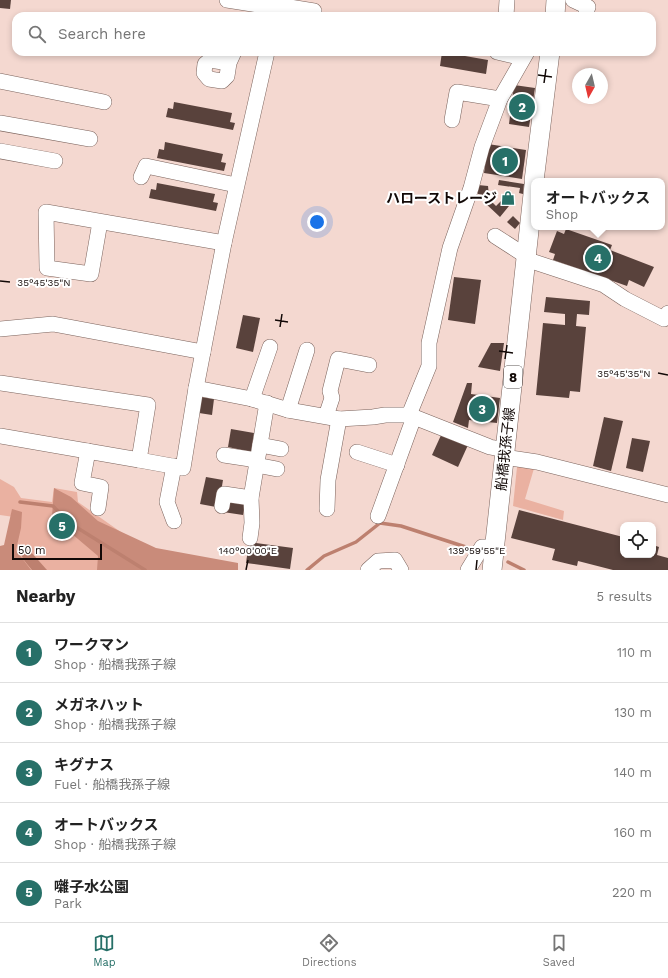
<!DOCTYPE html>
<html lang="en">
<head>
<meta charset="utf-8">
<style>
  :root { --surface:#fff; --page:#f6f6f6; --text:#222; --muted:#767676; --line:#e0e0e0; --accent:#277068 }
  body { margin:0; font-family:"Work Sans","Noto Sans JP",sans-serif; background:var(--page); color:var(--text) }
  .controls { position:absolute; right:12px; bottom:12px; display:grid; overflow:hidden; border-radius:8px; box-shadow:0 2px 6px #0003 }
  .controls button { width:36px; height:36px; display:grid; place-items:center; padding:0; border:0; border-bottom:1px solid var(--line); background:var(--surface); color:var(--text); font:20px sans-serif }
  .compass { position:absolute; left:572px; top:68px; width:36px; height:36px; border-radius:50%; background:var(--surface); box-shadow:0 2px 6px #0003; rotate:188deg }
  .scale { position:absolute; left:12px; bottom:10px; width:90px; box-sizing:border-box; padding-left:4px; border:2px solid #120907; border-top:0; font-size:11px; line-height:14px; white-space:nowrap; color:#120907; -webkit-text-stroke:3px #fff; paint-order:stroke }
  .you { position:absolute; left:317px; top:222px; width:14px; height:14px; margin:-10px; border:3px solid #fff; border-radius:50%; background:#1a73e8; box-shadow:0 0 0 6px #1a73e833 }
  .badge { display:grid; place-items:center; width:26px; height:26px; border-radius:50%; background:var(--accent); color:#fff; font-size:13px; font-weight:700 }
  .pin { position:absolute; translate:-50% -50%; border:2px solid #fff; box-shadow:0 1px 4px #0006 }
  .popup { position:absolute; left:531px; top:178px; width:134px; height:52px; box-sizing:border-box; display:grid; place-content:center; border-radius:8px; background:var(--surface); filter:drop-shadow(0 1px 3px #0005); font-size:13px; white-space:nowrap; color:var(--muted) }
  .popup b { font-size:15px; color:var(--text) }
  .popup::after { content:''; position:absolute; left:50%; top:100%; margin-left:-8px; border:8px solid transparent; border-top-color:var(--surface) }
  .list { margin:0; padding:0; list-style:none }
  h2 { display:flex; justify-content:space-between; align-items:center; height:52px; margin:0; padding:0 16px; font-size:17px }
  h2 small { font-size:13px; font-weight:400; color:var(--muted) }
  .list li { display:grid; grid-template-columns:26px 1fr auto; gap:12px; align-items:center; box-sizing:border-box; height:60px; padding:0 16px; border-top:1px solid var(--line) }
  .list b { display:block; font-size:15px; white-space:nowrap }
  .list p { margin:0; font-size:13px; white-space:nowrap; color:var(--muted) }
  .list em { font-size:13px; font-style:normal; color:var(--muted) }
  .icon { flex:none; width:22px; height:22px; fill:none; stroke:currentColor; stroke-width:2; stroke-linecap:round; stroke-linejoin:round }
  .map { position:relative; flex:none; width:668px; height:570px; overflow:hidden }
  .search { position:absolute; background:var(--surface); box-shadow:0 2px 6px #0003; left:12px; right:12px; top:12px; height:44px; display:flex; align-items:center; gap:10px; box-sizing:border-box; padding:0 14px; border-radius:12px; color:var(--muted); font-size:15px }
  .sheet { height:352px; background:var(--surface) }
  nav { display:flex; justify-content:space-around; align-items:center; box-sizing:border-box; height:56px; border-top:1px solid var(--line); background:var(--surface); font-size:11px; color:var(--muted) }
  nav a { display:grid; justify-items:center; gap:2px }
  nav .on { color:var(--accent) }
  .map>svg:first-child { display:block }
  .green { fill:#eab1a1 }
  .forest { fill:#c98b7a }
  .water { fill:#bd806f }
  .lines { fill:none; stroke-linecap:round; stroke-linejoin:round }
  .stream { stroke:#bd806f; stroke-width:3.5 }
  .building { fill:#59423c }
  .minor-casing { stroke:#7b635c; stroke-width:16 }
  .major-casing { stroke:#7b635c; stroke-width:20 }
  .minor { stroke:#fff; stroke-width:15 }
  .major { stroke:#fff; stroke-width:19 }
  .ticks { fill:none; stroke:#120907; stroke-width:1.5 }
  .labels { text-anchor:middle; stroke-width:4; stroke-linejoin:round; paint-order:stroke }
  .shield { fill:#fff; stroke:#595351; stroke-width:1 }
  .shield-label { font-size:13px; font-weight:bold; fill:#120907 }
  .poi-label { font-size:14px; font-weight:bold; fill:#120907; stroke:#fff; text-anchor:end }
  .street-label { font-size:14px; fill:#120907; stroke:#fff }
  .ticks-label { font-size:10px; text-anchor:middle; fill:#120907; stroke:#fff; stroke-width:4; stroke-linejoin:round; paint-order:stroke }
</style>
</head>
<body>
<div class="map">
<svg width="668" height="570" viewBox="0 0 668 570">
  <rect width="100%" height="100%" fill="#f4d8d0"/>
  <!-- green -->
  <g class="green">
    <polygon points="526,464 535,465 525,499 564,511 563,520 513,506 517,467"/>
    <polygon points="0,479 14,487 21,498 52,502 54,488 77,492 78,502 145,549 169,570 0,570 0,548 7,550 14,517 0,515"/>
  </g>
  <!-- forest -->
  <g class="forest">
    <polygon points="54,488 71,497 98,521 156,548 238,563 238,570 97,570 98,556 52,517"/>
    <polygon points="12,509 22,512 21,528 16,550 31,570 0,570 0,546 4,545"/>
  </g>
  <!-- water -->
  <path class="water" d="M 19,544 L 30,551 L 47,570 L 32,570 C 25,562 19,555 19,544 Z"/>
  <g class="lines">
    <!-- stream -->
    <g class="stream">
      <polyline points="20,502 53,506 68,522 145,570"/>
      <polyline points="508,562 524,570"/>
      <polyline points="307,570 324,556 356,542 380,523 401,526 472,549"/>
    </g>
  </g>
  <!-- building -->
  <g class="building">
    <polygon points="0,0 11,0 10,9 0,8"/>
    <polygon points="442,52 488,60 486,74 440,66"/>
    <polygon points="514,85 535,88 529,127 509,124"/>
    <polygon points="174,102 232,113 230,122 235,123 233,130 166,117 168,108 173,109"/>
    <polygon points="165,142 223,154 221,162 226,163 224,171 157,158 159,149 164,150"/>
    <polygon points="488,144 526,150 522,179 484,173"/>
    <polygon points="499,180 524,184 523,194 519,193 520,188 498,185"/>
    <polygon points="157,183 215,194 213,202 218,203 216,211 149,198 151,189 156,190"/>
    <polygon points="478,185 488,186 489,196 478,194"/>
    <polygon points="488,198 496,206 502,200 509,206 500,217 484,202"/>
    <polygon points="513,216 520,223 515,229 507,222"/>
    <polygon points="566,229 612,245 610,250 654,267 644,287 629,280 627,286 553,260 555,254 549,252 557,231 564,234"/>
    <polygon points="454,277 481,280 475,324 448,320"/>
    <polygon points="546,297 590,301 589,315 577,314 576,326 586,327 580,392 570,391 569,398 536,395 543,323 565,325 565,314 544,312"/>
    <polygon points="243,315 260,318 253,352 236,348"/>
    <polygon points="491,343 504,343 500,371 478,367"/>
    <polygon points="467,383 472,383 471,394 500,398 497,423 469,420 468,428 453,422"/>
    <polygon points="201,397 214,399 212,415 199,413"/>
    <polygon points="604,417 623,421 611,471 593,466"/>
    <polygon points="231,429 254,433 251,452 228,447"/>
    <polygon points="442,433 468,445 458,467 432,455"/>
    <polygon points="632,438 650,441 643,472 626,468"/>
    <polygon points="206,477 223,480 220,498 216,507 200,504"/>
    <polygon points="226,496 246,499 243,515 223,512"/>
    <polygon points="519,510 623,537 623,555 653,555 653,545 659,547 657,555 668,558 668,570 613,570 578,561 577,566 552,560 555,549 511,538"/>
    <polygon points="249,542 293,548 290,569 246,563"/>
  </g>
  <g class="lines">
    <defs>
      <g id="minor">
        <polyline points="227,0 277,8"/>
        <polyline points="573,0 588,7 585,16"/>
        <polyline points="278,5 314,11"/>
        <polyline points="506,16 507,0"/>
        <polyline points="497,52 523,58"/>
        <polyline points="229,63 210,60 205,64 204,73 209,79 222,81 227,76 229,63 234,52"/>
        <polyline points="0,81 104,102"/>
        <polyline points="452,120 457,92 500,99"/>
        <polyline points="0,123 90,139"/>
        <polyline points="0,151 55,161"/>
        <polyline points="141,177 146,166 236,185"/>
        <polyline points="100,222 91,274 47,268 46,212 224,243"/>
        <polyline points="495,236 526,256"/>
        <polyline points="525,259 604,285 625,299 664,319 668,313"/>
        <polyline points="0,329 53,324 203,352"/>
        <polyline points="0,383 148,405 139,460 0,436"/>
        <polyline points="196,388 252,399 288,410 339,419 373,417 385,415 409,415 490,447 505,450"/>
        <polyline points="252,399 270,347"/>
        <polyline points="288,410 307,350"/>
        <polyline points="409,415 429,366 429,343 450,248 471,188 482,147 500,99 527,52"/>
        <polyline points="326,416 332,398 330,391 338,359 369,365"/>
        <polyline points="260,445 281,449"/>
        <polyline points="88,451 82,483 101,487 98,508"/>
        <polyline points="357,452 397,465"/>
        <polyline points="224,455 257,460"/>
        <polyline points="504,457 537,462 668,495"/>
        <polyline points="139,460 183,468 196,388 224,243 267,52"/>
        <polyline points="256,465 277,469"/>
        <polyline points="174,466 167,502 174,521"/>
        <polyline points="222,506 224,494 251,498"/>
        <polyline points="327,509 328,480 339,419"/>
        <polyline points="378,516 414,417"/>
        <polyline points="250,538 252,523 251,498 267,403"/>
        <polyline points="368,570 378,561 395,560 401,570"/>
        <polyline points="468,570 482,547 495,547"/>
      </g>
      <g id="major">
        <polyline points="555,16 556,0"/>
        <polyline points="534,181 550,52"/>
        <polyline points="492,570 534,185"/>
      </g>
    </defs>
    <!-- minor casing -->
    <use href="#minor" class="minor-casing"/>
    <!-- major casing -->
    <use href="#major" class="major-casing"/>
    <!-- minor -->
    <use href="#minor" class="minor"/>
    <!-- major -->
    <use href="#major" class="major"/>
  </g>
  <!-- ticks -->
  <path class="ticks" d="M 538,75 L 552,77M 544,83 L 546,69M 0,281 L 10,282M 275,320 L 288,322M 280,327 L 282,314M 499,351 L 513,353M 505,359 L 507,345M 658,373 L 668,375M 246,570 L 248,560M 476,570 L 477,560"/>
  <!-- icons -->
  <defs>
    <symbol id="shop-bare" viewBox="-9 -9 18 18"><path d="M-5-2.5h2.3a2.7 3.5 0 0 1 5.4 0H5L5.5 6h-11ZM-1.5-2.5h3a1.5 2.3 0 0 0-3 0Z" fill="#277068" stroke="#fff" stroke-width="2.5" paint-order="stroke"/></symbol>
  </defs>
  <g fill-rule="evenodd">
    <use href="#shop-bare" x="498" y="188" width="20" height="20"/>
  </g>
  <g class="labels">
    <!-- shield labels -->
    <rect class="shield" x="504" y="366" width="18" height="22" rx="3"/>
    <g class="shield-label">
      <text x="513" y="382">8</text>
    </g>
    <!-- poi labels -->
    <g class="poi-label">
      <text x="497" y="203">ハローストレージ</text>
    </g>
    <!-- street labels -->
    <g class="street-label">
      <text transform="translate(505 449) rotate(-84)" y="5">船橋我孫子線</text>
    </g>
  </g>
  <g class="ticks-label">
    <text x="44" y="286">35°45'35"N</text>
    <text x="624" y="377">35°45'35"N</text>
    <text x="248" y="554">140°00'00"E</text>
    <text x="477" y="554">139°59'55"E</text>
  </g>
</svg>
<div class="controls">
<button><svg class="icon" aria-label="locate" viewBox="0 0 24 24"><circle cx="12" cy="12" r="6"/><path d="M12 2v4M12 18v4M2 12h4M18 12h4"/></svg></button>
</div>
<svg class="compass" viewBox="-18 -18 36 36"><path d="M0-13l5 13h-10z" fill="#e53935"/><path d="M0 13l5-13h-10z" fill="#767676"/></svg>
<div class="scale">50 m</div>
<div class="you"></div>
<div class="pin badge" style="left:505px;top:161px">1</div>
<div class="pin badge" style="left:522px;top:107px">2</div>
<div class="pin badge" style="left:482px;top:409px">3</div>
<div class="pin badge" style="left:598px;top:258px">4</div>
<div class="popup"><b>オートバックス</b>Shop</div>
<div class="pin badge" style="left:62px;top:526px">5</div>
<div class="search"><svg class="icon" aria-label="search" viewBox="0 0 24 24"><circle cx="10" cy="10" r="6"/><path d="M15 15l6 6"/></svg>Search here</div>
</div>
<section class="sheet">
<h2>Nearby<small>5 results</small></h2>
<ul class="list">
<li><span class="badge">1</span><div><b>ワークマン</b><p>Shop · 船橋我孫子線</p></div><em>110 m</em></li>
<li><span class="badge">2</span><div><b>メガネハット</b><p>Shop · 船橋我孫子線</p></div><em>130 m</em></li>
<li><span class="badge">3</span><div><b>キグナス</b><p>Fuel · 船橋我孫子線</p></div><em>140 m</em></li>
<li><span class="badge">4</span><div><b>オートバックス</b><p>Shop · 船橋我孫子線</p></div><em>160 m</em></li>
<li><span class="badge">5</span><div><b>囃子水公園</b><p>Park</p></div><em>220 m</em></li>
</ul>
</section>
<nav>
<a class="on"><svg class="icon" aria-label="map" viewBox="0 0 24 24"><path d="M3 6l6-2 6 2 6-2v14l-6 2-6-2-6 2zM9 4v14M15 6v14"/></svg>Map</a>
<a><svg class="icon" aria-label="directions" viewBox="0 0 24 24"><path d="M12 3l9 9-9 9-9-9zM9 14v-3h6M13 9l2 2-2 2"/></svg>Directions</a>
<a><svg class="icon" aria-label="saved" viewBox="0 0 24 24"><path d="M7 4h10v16l-5-4-5 4z"/></svg>Saved</a>
</nav>
</body>
</html>
